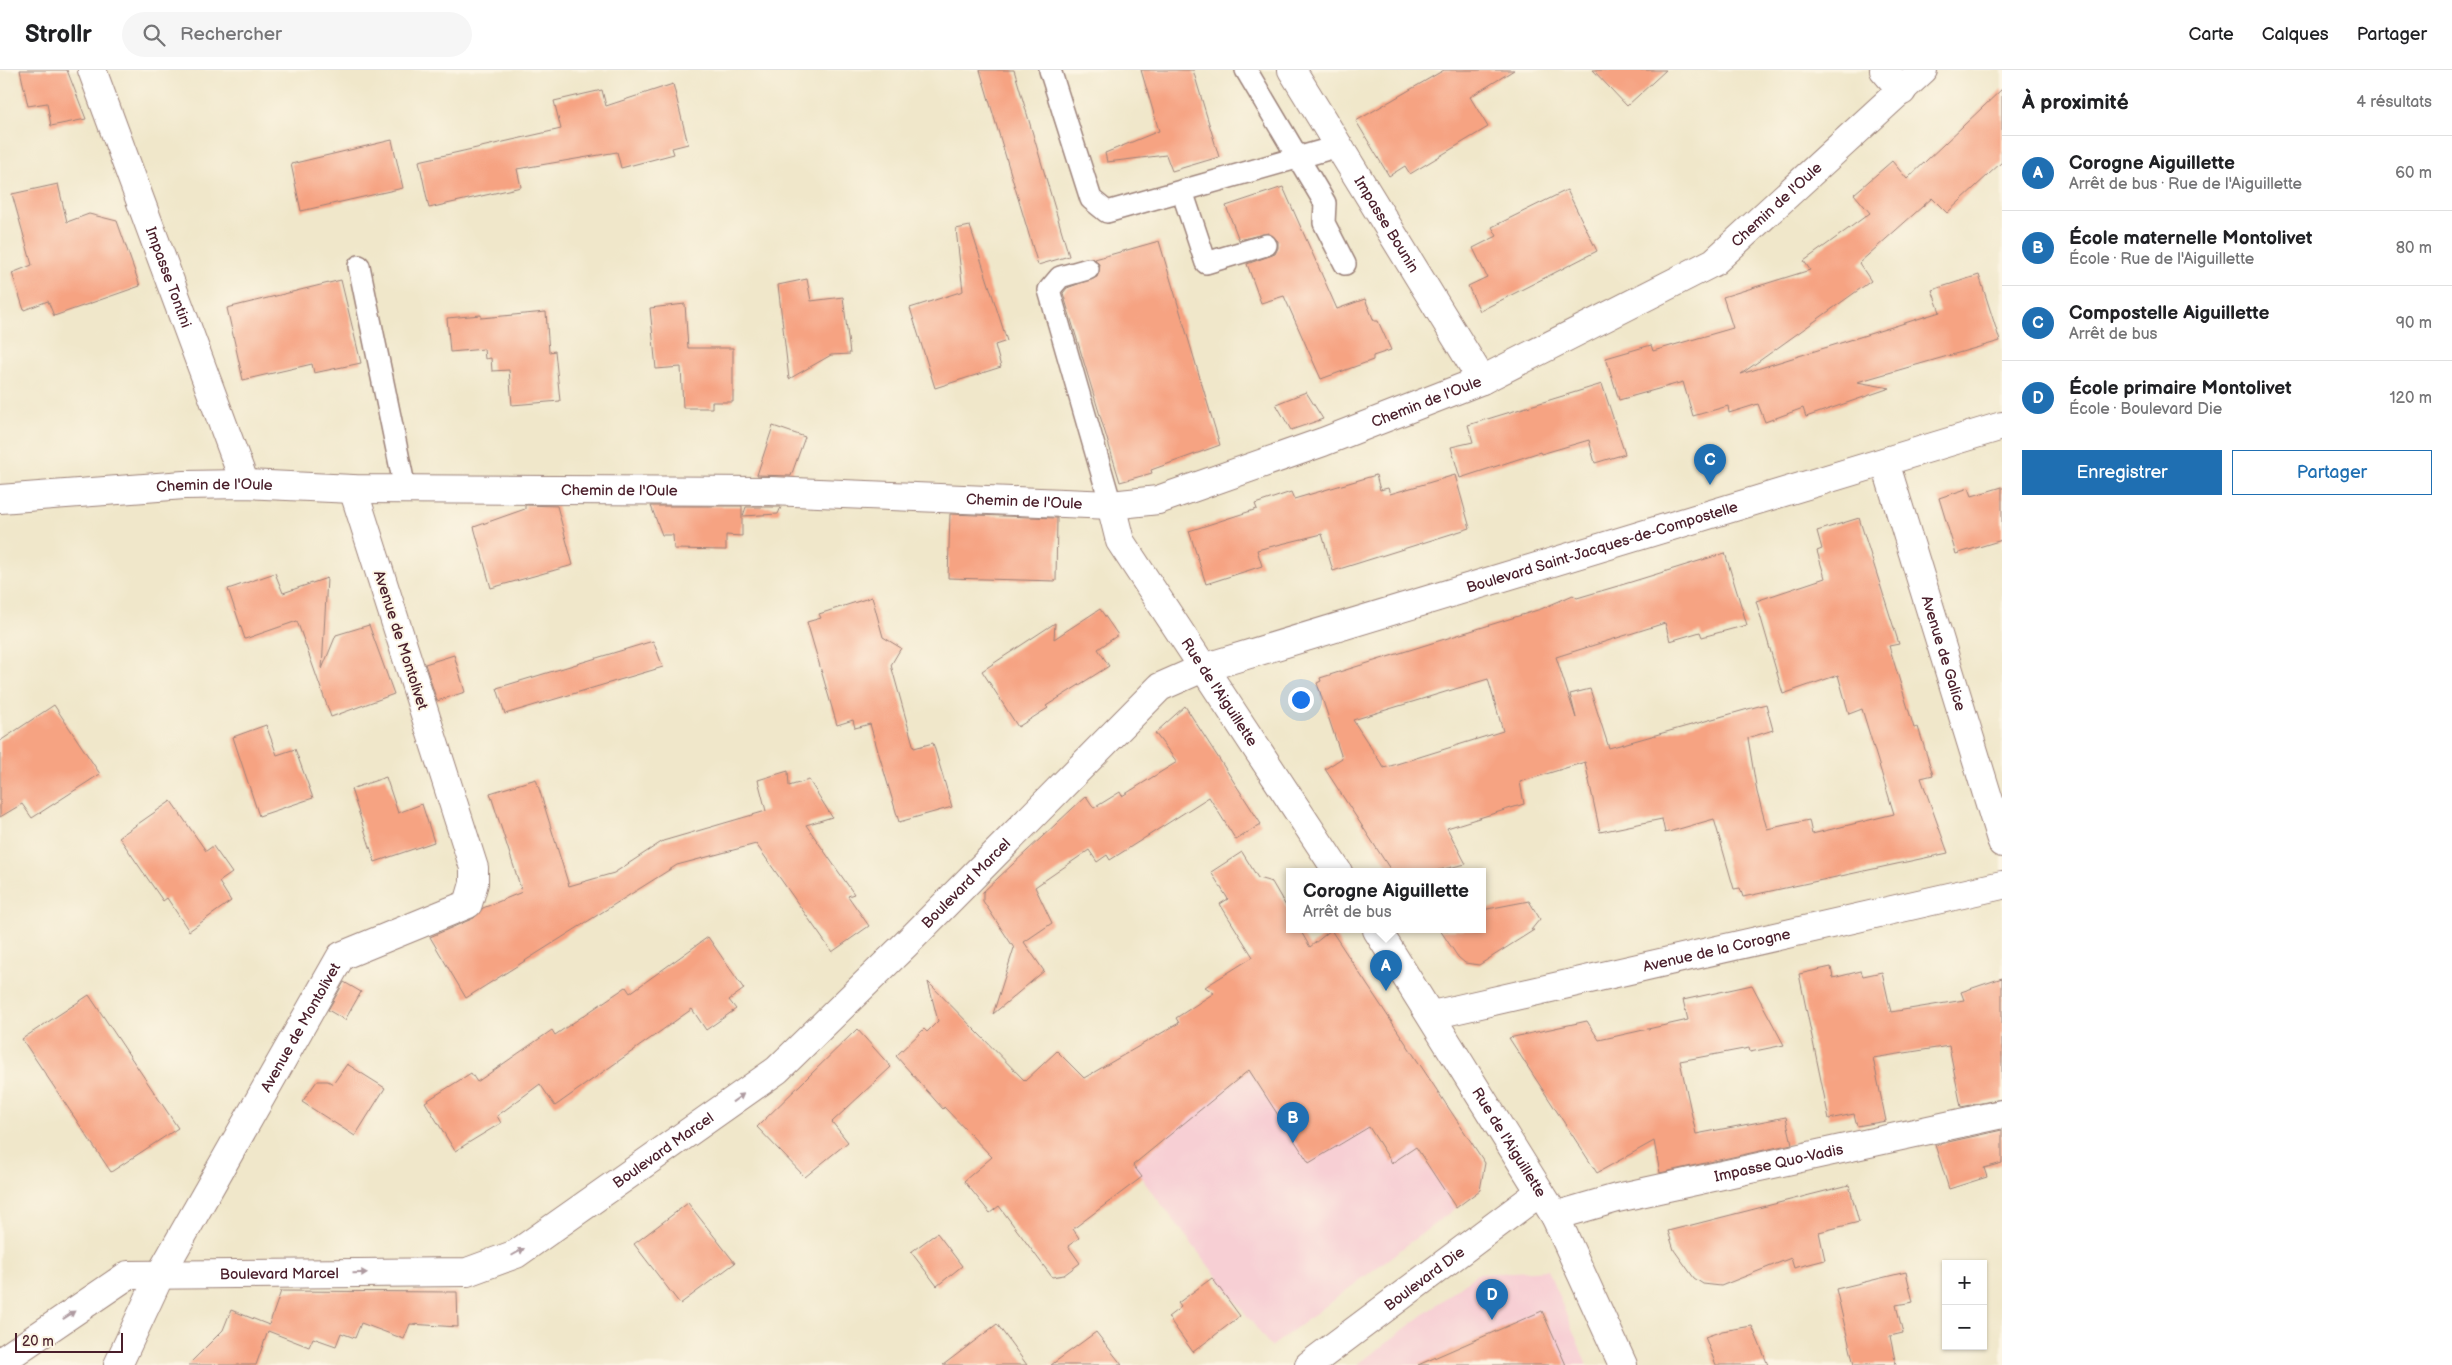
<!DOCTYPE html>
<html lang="fr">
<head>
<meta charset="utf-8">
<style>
  :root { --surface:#fff; --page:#f6f6f6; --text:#202124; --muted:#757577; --line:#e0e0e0; --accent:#1f6fb2 }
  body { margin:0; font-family:"Balsamiq Sans",sans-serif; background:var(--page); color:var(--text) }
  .controls { position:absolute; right:15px; bottom:15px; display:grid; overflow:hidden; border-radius:0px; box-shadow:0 1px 4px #0004 }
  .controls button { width:45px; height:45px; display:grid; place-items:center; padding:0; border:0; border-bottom:1px solid var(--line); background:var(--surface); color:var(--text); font:25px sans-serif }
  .scale { position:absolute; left:15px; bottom:12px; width:108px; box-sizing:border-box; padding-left:5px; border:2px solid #4a1f2b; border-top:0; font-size:14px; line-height:18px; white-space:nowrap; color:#4a1f2b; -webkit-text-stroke:4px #fcf5e5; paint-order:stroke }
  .you { position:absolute; left:1300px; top:629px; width:18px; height:18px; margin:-12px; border:4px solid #fff; border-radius:50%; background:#1a73e8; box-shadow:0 0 0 8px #1a73e833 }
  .badge { display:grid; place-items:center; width:32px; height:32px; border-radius:50%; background:var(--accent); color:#fff; font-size:16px; font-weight:700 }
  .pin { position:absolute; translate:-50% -41px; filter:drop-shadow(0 1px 2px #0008) }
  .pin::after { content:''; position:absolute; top:26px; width:18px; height:15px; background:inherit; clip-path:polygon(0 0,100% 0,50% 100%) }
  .popup { position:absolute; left:1286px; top:798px; width:200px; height:65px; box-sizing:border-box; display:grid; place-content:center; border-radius:0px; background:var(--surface); filter:drop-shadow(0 1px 4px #0005); font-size:16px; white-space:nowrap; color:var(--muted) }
  .popup b { font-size:19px; color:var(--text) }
  .popup::after { content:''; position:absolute; left:50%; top:100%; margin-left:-10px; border:10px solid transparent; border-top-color:var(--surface) }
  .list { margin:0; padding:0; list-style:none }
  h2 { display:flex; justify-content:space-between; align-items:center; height:65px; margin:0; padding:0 20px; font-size:21px }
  h2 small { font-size:16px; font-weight:400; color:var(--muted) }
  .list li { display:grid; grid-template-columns:32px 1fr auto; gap:15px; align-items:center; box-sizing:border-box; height:75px; padding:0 20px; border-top:1px solid var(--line) }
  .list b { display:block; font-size:19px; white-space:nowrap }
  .list p { margin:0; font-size:16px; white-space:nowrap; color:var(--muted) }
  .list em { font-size:16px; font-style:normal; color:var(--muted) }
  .actions { display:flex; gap:10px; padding:15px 20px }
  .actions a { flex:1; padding:11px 0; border:1px solid var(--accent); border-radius:0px; text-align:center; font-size:18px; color:var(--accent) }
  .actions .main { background:var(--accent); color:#fff }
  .icon { flex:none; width:28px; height:28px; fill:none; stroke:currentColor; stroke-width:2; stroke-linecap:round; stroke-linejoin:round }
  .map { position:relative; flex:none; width:2002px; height:1295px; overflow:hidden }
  header { display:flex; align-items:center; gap:30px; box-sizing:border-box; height:70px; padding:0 25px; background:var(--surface); border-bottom:1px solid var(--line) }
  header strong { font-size:24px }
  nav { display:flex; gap:28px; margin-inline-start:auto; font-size:18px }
  .search { width:350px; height:45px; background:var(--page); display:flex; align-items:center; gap:12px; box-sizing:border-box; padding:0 18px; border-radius:28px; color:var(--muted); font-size:19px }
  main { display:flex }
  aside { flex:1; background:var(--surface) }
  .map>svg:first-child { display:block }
  .built { fill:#f7cfd4 }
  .building { fill:#f6a382; fill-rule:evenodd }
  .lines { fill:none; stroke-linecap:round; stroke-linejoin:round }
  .lane-casing { stroke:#9d837a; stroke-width:24 }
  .street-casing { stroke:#9d837a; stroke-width:30 }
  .lane { stroke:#fff; stroke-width:21 }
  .street { stroke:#fff; stroke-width:28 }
  .oneway { fill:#ae9aa0 }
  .labels { text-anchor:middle; stroke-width:4; stroke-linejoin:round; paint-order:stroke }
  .street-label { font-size:15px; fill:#4a1f2b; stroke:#fcf5e5 }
</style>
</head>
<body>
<header>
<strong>Strollr</strong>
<div class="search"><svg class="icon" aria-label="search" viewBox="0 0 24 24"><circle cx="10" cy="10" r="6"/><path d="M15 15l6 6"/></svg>Rechercher</div>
<nav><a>Carte</a><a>Calques</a><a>Partager</a></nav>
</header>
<main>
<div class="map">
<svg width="2002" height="1295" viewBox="0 0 2002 1295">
  <rect width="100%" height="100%" fill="#fcf5e5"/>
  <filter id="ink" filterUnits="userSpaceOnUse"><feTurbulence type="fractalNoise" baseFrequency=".02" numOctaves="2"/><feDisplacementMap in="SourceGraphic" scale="10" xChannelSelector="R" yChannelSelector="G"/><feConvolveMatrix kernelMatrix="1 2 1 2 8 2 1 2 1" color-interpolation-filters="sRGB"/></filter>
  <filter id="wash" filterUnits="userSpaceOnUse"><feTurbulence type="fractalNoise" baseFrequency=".0096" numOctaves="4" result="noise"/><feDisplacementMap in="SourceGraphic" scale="20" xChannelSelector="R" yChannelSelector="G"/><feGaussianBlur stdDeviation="1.12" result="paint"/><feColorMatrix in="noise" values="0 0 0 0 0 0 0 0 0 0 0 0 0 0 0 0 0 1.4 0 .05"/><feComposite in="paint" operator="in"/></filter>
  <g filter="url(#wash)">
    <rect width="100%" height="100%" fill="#f0e7ca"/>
    <!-- built -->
    <g class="built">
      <polygon points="1331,860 1485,1093 1480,1120 1271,1277 1099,1053"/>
      <polygon points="1548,1200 1587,1295 1357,1295 1477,1204"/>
    </g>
    <g id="blocks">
      <!-- building -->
      <g class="building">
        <polygon points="20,0 67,0 86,49 51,56 47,33 28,36"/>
        <polygon points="980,0 1014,0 1069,186 1038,195"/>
        <polygon points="1141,0 1193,0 1219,87 1172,101 1166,85 1107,92 1105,83 1159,61"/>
        <polygon points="1444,0 1514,0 1470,27 1488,57 1410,104 1405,96 1389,106 1356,51"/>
        <polygon points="1593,0 1666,0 1627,36"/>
        <polygon points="673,14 688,74 672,78 674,84 621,98 617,82 517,99 521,117 429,138 419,91 561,59 554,31 602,20 606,36"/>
        <polygon points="2002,19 2002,92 1947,143 1932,128 1859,193 1871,211 1741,304 1940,242 1932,220 1979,205 2000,271 1857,312 1890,318 1806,347 1803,338 1765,352 1758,334 1729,343 1728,336 1693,346 1683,312 1619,330 1606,288 1651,275 1653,281 1733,258 1723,227 1810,200 1804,191 1870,143 1854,124 1892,91 1907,109"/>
        <polygon points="392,70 403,118 301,141 291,94"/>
        <polygon points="58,114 67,152 89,144 117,151 140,216 54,246 48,231 24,240 12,203 32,195 12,124"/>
        <polygon points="1283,117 1337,239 1365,229 1374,251 1378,251 1391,280 1373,286 1373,290 1321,309 1284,226 1261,233 1247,194 1275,184 1278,178 1278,171 1268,163 1239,170 1226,136"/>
        <polygon points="1567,120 1597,181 1480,241 1468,216 1487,207 1473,178 1497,166 1492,157"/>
        <polygon points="970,156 1007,271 995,275 1001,297 935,318 910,238 963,221 956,159"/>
        <polygon points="1159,171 1220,375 1151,400 1152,403 1120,412 1063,223 1067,218 1097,207 1100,196 1095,189"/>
        <polygon points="807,209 811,231 843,227 850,284 831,285 789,309 778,215"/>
        <polygon points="341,210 361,293 314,303 312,294 243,310 227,238"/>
        <polygon points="685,234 688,278 733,278 733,332 712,332 712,338 683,338 681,297 656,299 650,238"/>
        <polygon points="546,242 549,282 555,281 560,331 512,335 509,300 492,301 491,288 485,289 484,279 450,282 447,248 481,245 481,248"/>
        <polygon points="1602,314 1625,384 1595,393 1589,370 1541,384 1540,382 1460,408 1451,377 1473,372 1468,355"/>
        <polygon points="1306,322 1323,349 1291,360 1276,334"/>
        <polygon points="773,356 805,367 791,406 757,405"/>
        <polygon points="1376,405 1380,420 1388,418 1390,424 1455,405 1470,458 1333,501 1322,464 1257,480 1262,496 1206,514 1189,461 1257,439 1255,434 1291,422 1294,429"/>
        <polygon points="2002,417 2002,470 1956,484 1939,428 1969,418 1972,426"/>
        <polygon points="525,435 557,436 573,495 491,518 474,457 525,439"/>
        <polygon points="651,436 742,436 742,466 726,465 726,480 674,479 673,465 662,465"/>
        <polygon points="746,437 781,437 778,444 743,446"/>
        <polygon points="950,444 1057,448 1056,511 948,508"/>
        <path d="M 1859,448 L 1899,574 L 1889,576 L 1914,658 L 1918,657 L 1933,705 L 1921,708 L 1948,783 L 1743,827 L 1740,818 L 1734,819 L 1714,749 L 1665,763 L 1662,749 L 1600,762 L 1585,692 L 1520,712 L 1524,734 L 1447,758 L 1466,794 L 1430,802 L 1392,802 L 1325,699 L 1342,688 L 1317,613 L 1321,611 L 1320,608 L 1541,539 L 1573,525 L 1577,528 L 1618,516 L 1725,483 L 1747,555 L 1702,567 L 1700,562 L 1670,571 L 1665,553 L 1556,587 L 1576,648 L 1570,624 L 1590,619 L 1609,678 L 1766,634 L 1773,660 L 1748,668 L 1757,722 L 1767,759 L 1809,750 L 1812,764 L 1894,744 L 1862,639 L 1849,644 L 1838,605 L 1783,624 L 1756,531 L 1825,508 L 1817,481 L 1822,479 L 1817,461 ZM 1488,609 L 1503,661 L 1384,698 L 1353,650 Z"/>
        <polygon points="275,503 283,523 327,508 322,599 336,565 369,555 394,624 331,647 297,551 245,569 228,519"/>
        <polygon points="872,527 883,567 901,578 891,595 914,678 933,673 952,737 899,752 870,654 855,658 853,650 837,655 807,552 821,548 819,544"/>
        <polygon points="1100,539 1118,565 1098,579 1109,596 1046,636 1048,638 1018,657 982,601 1055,553 1054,569"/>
        <polygon points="653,571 663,597 505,644 497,618"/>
        <polygon points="454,585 465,622 437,631 425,594"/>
        <polygon points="54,635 100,704 32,748 22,734 0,747 0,671"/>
        <polygon points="1185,636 1261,754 1236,770 1209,727 1110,790 1107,785 1097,792 1089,780 1035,817 1052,853 1024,872 1044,901 993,944 1014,878 983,831 983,822 1086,726 1094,738 1120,722 1122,726 1177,692 1155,663"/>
        <polygon points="266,655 277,685 295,679 313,728 259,746 233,667"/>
        <polygon points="788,701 789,716 809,710 832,747 806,755 854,824 848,826 869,856 832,882 756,774 677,795 466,928 430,867 474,848 483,838 522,822 490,723 536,709 569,816 614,803 663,771 766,741 758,710"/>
        <polygon points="386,707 398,743 422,734 434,772 375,792 351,719"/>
        <polygon points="171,731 206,781 213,776 232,803 219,812 231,831 189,861 167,828 163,831 119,767"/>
        <polygon points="1242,782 1258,808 1272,812 1290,843 1290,860 1300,860 1310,877 1331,860 1485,1093 1480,1120 1456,1138 1416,1077 1392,1093 1369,1057 1309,1093 1249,1000 1133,1095 1142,1107 1073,1159 1079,1168 1068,1176 1080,1193 1064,1205 1052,1207 999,1136 990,1143 964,1111 992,1087 944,1037 943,1039 896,986 924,959 927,962 938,951 928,912 1025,1011 1057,981 1084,1008 1179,953 1176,948 1214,923 1205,917 1253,887 1220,834 1228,829 1211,802"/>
        <polygon points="1529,831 1540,849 1531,860 1534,860 1479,895 1465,893 1458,887 1440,860 1482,860 1482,840"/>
        <polygon points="708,867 744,919 729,930 736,939 706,960 692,939 555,1036 540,1014 497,1046 501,1053 455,1081 425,1032 471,1003 477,1012 552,960 555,965 626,917 630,923"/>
        <polygon points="1831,897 1833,908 1861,901 1863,906 1882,902 1891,942 1964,930 1961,922 2002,908 2002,1029 1961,1037 1949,976 1873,988 1886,1051 1857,1056 1854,1044 1829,1049 1799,904"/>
        <polygon points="344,912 361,922 345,950 328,940"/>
        <polygon points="1752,915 1784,975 1750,982 1749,978 1680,991 1696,1064 1786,1047 1792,1074 1660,1103 1654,1071 1597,1103 1509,968 1587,951 1599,970 1688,950 1683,930"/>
        <polygon points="89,925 178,1058 111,1102 22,969"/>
        <polygon points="857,959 891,997 832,1052 848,1072 805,1107 757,1057"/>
        <polygon points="347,994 385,1018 355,1066 302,1032 317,1011 328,1011 333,1014"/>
        <polygon points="2002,1060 2002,1093 1984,1098 1987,1107 1949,1119 1935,1075"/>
        <polygon points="1849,1115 1859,1152 1819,1162 1825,1190 1794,1198 1791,1188 1721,1216 1703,1214 1694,1208 1674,1180 1668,1161"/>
        <polygon points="688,1133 735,1193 680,1234 634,1174"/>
        <polygon points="937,1163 962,1196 937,1216 911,1182"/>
        <polygon points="1906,1202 1913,1232 1896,1235 1903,1263 1890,1266 1896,1295 1854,1295 1836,1219"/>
        <polygon points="1212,1208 1240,1246 1193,1282 1168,1247 1181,1237 1178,1233"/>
        <polygon points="281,1221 457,1222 458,1257 410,1254 404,1269 361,1253 355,1268 341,1263 336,1276 313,1268 309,1277 268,1261 256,1295 188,1295 223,1260 231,1240 269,1255"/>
        <polygon points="1542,1241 1566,1295 1418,1295"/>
        <polygon points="997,1254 1027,1295 943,1295"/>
        <polygon points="1752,1256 1768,1295 1716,1295 1705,1267 1722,1261"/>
        <polygon points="1096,1262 1122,1295 1051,1295"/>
      </g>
    </g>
  </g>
  <g filter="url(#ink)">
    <use href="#blocks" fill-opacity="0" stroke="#9d837a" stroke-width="1"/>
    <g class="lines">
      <defs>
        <g id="lane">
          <polyline points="1050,0 1091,129 1107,142 1339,76"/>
          <polyline points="1246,0 1325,133 1324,153 1345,194"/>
          <polyline points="1182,121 1206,193 1266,175"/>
          <polyline points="359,196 405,419"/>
          <polyline points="1088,199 1060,207 1049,220 1111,435"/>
        </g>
        <g id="street">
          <path id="s1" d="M 92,0 L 245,414"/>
          <path id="s2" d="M 1292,0 L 1482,310"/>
          <polyline points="1884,0 1902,21"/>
          <path id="s3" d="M 1885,392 L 2002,773"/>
          <path id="s4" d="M 0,429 L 184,415 L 245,414 L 353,419 L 770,421 L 1111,435 L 1158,430 L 1323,372 L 1482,310 L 1714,192 L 1923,0"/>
          <path id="s5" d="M 1111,435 L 1120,471 L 1338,802"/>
          <path id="s6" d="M 1377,860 L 1555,1146 L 1623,1295"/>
          <path id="s7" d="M 1432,945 L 2002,815"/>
          <path id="s8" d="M 1555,1146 L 1617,1128 L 2002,1044"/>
          <path id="s9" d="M 0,1292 L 128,1205 L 467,1202 L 516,1184 L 777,1000 L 906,874 L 1160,617 L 1203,598 L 2002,356"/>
          <path id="s10" d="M 118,1295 L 160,1205 L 341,886 L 468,834 L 474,813 L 474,798 L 353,419"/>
          <path id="s11" d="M 1309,1295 L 1540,1122"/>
        </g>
      </defs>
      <!-- lane casing -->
      <use href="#lane" class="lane-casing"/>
      <!-- street casing -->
      <use href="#street" class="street-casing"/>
      <!-- lane -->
      <use href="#lane" class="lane"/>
      <!-- street -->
      <use href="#street" class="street"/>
    </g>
    <!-- one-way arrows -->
    <defs><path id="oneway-solid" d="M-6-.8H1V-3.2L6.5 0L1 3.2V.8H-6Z" transform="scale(1.25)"/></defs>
    <g class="oneway">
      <use href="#oneway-solid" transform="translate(738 1028) rotate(-36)"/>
      <use href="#oneway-solid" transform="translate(518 1182) rotate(-30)"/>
      <use href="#oneway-solid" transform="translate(360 1203) rotate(-1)"/>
      <use href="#oneway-solid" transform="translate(69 1245) rotate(-34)"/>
    </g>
  </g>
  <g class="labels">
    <!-- street labels -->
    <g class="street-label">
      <text dy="5" stroke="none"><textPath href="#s4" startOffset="1850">Chemin de l'Oule</textPath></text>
      <text dy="5" stroke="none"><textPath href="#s2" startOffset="181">Impasse Bounin</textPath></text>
      <text dy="5" stroke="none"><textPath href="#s1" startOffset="221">Impasse Tontini</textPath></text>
      <text dy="5" stroke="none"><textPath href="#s4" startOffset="1445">Chemin de l'Oule</textPath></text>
      <text dy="5" stroke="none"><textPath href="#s4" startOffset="215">Chemin de l'Oule</textPath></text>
      <text dy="5" stroke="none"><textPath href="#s4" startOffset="620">Chemin de l'Oule</textPath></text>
      <text dy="5" stroke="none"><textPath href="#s4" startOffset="1025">Chemin de l'Oule</textPath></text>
      <text dy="5" stroke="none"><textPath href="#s9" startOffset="1871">Boulevard Saint-Jacques-de-Compostelle</textPath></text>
      <text transform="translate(401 570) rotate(72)" y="5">Avenue de Montolivet</text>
      <text dy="5" stroke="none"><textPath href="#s3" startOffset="200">Avenue de Galice</textPath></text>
      <text dy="5" stroke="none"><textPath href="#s5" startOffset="218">Rue de l'Aiguillette</textPath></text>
      <text dy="5" stroke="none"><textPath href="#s9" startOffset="1131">Boulevard Marcel</textPath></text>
      <text dy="5" stroke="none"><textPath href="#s7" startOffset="292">Avenue de la Corogne</textPath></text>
      <text dy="5" stroke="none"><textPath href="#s10" startOffset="384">Avenue de Montolivet</textPath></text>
      <text dy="5" stroke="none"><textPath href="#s6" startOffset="250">Rue de l'Aiguillette</textPath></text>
      <text dy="5" stroke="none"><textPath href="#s9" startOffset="726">Boulevard Marcel</textPath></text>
      <text dy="5" stroke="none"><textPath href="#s8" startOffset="230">Impasse Quo-Vadis</textPath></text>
      <text dy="5" stroke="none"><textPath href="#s9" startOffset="306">Boulevard Marcel</textPath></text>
      <text dy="5" stroke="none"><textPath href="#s11" startOffset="144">Boulevard Die</textPath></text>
    </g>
  </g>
</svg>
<div class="controls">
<button>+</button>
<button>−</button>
</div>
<div class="scale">20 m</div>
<div class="you"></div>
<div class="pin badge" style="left:1386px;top:921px">A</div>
<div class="popup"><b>Corogne Aiguillette</b>Arrêt de bus</div>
<div class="pin badge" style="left:1293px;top:1073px">B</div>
<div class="pin badge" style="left:1710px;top:415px">C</div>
<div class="pin badge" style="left:1492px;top:1250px">D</div>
</div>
<aside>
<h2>À proximité<small>4 résultats</small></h2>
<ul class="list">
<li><span class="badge">A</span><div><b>Corogne Aiguillette</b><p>Arrêt de bus · Rue de l'Aiguillette</p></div><em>60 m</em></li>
<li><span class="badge">B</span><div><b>École maternelle Montolivet</b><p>École · Rue de l'Aiguillette</p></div><em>80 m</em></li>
<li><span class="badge">C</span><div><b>Compostelle Aiguillette</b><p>Arrêt de bus</p></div><em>90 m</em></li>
<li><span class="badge">D</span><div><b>École primaire Montolivet</b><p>École · Boulevard Die</p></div><em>120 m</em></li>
</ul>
<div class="actions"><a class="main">Enregistrer</a><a>Partager</a></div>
</aside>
</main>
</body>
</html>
